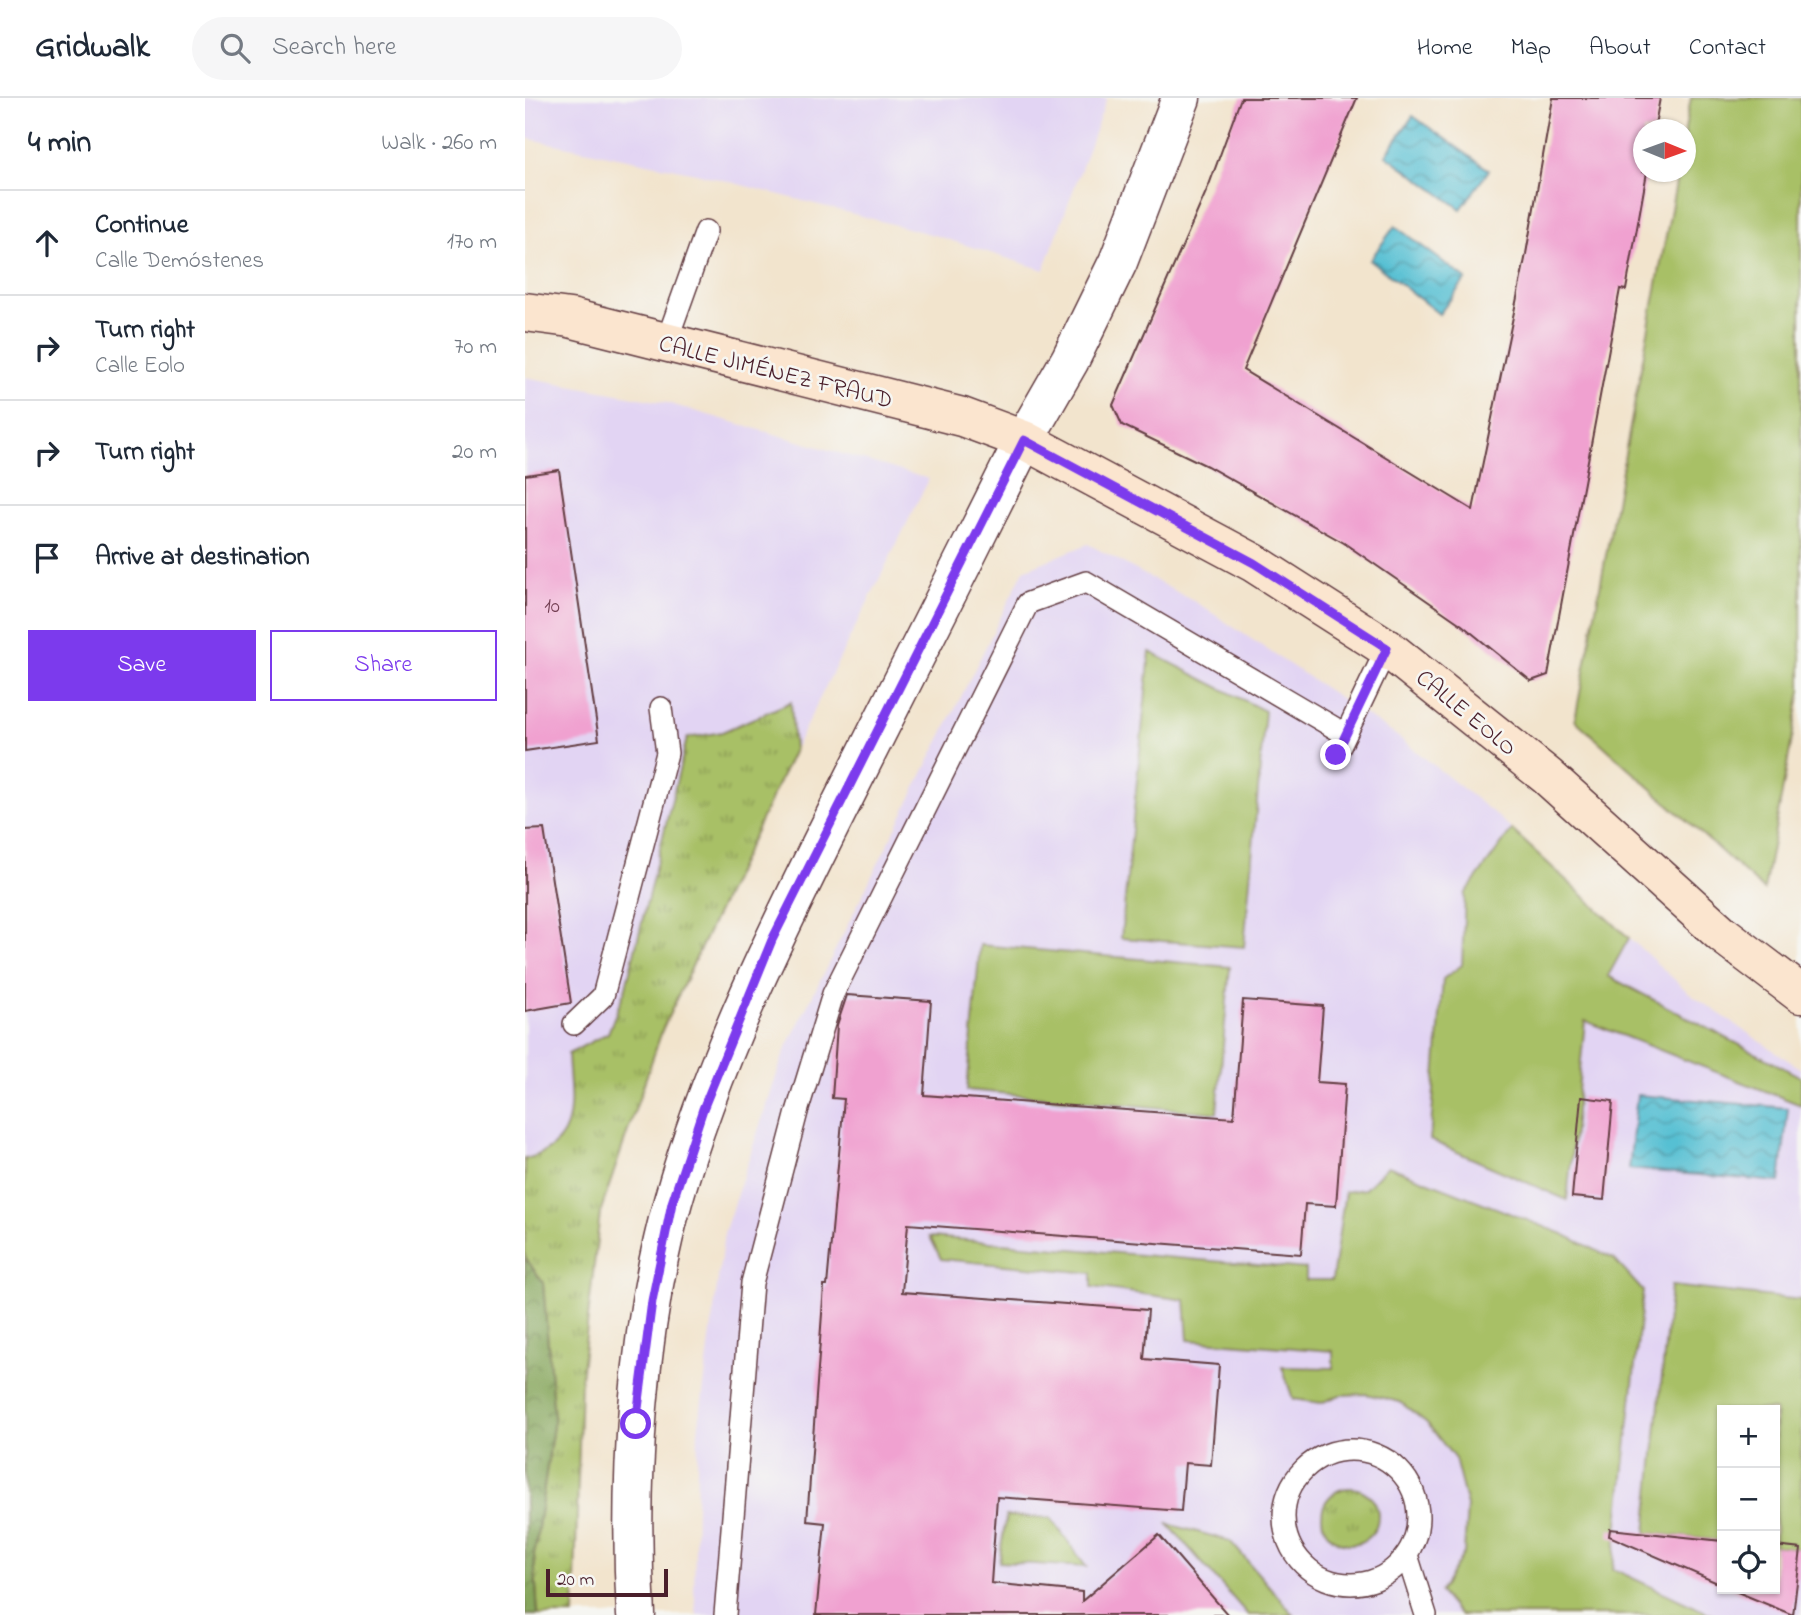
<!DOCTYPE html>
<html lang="en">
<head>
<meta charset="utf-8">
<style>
  :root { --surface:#fff; --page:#f6f6f7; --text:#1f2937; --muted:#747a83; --line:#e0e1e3; --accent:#7c3aed }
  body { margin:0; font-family:"Indie Flower",sans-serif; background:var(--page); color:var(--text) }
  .controls { position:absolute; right:21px; bottom:21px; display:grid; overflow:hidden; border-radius:0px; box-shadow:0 2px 5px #0004 }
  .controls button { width:63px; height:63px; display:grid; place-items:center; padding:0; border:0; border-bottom:2px solid var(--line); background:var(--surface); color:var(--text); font:35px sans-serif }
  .compass { position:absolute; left:1108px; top:21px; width:63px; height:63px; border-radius:50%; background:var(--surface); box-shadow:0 2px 5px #0004; rotate:91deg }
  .scale { position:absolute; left:21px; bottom:18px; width:122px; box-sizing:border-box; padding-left:7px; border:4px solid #4a1f2b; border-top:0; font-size:19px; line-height:24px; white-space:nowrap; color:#4a1f2b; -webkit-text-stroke:5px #f6f6f2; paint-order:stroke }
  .stop { position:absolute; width:21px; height:21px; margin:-16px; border:5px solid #7c3aed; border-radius:50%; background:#fff }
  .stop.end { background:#7c3aed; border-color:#fff; box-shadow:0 2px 7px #0008 }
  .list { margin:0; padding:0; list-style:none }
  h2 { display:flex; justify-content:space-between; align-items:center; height:91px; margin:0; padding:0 28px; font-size:30px }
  h2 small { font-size:23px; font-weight:400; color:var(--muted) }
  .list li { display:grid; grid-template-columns:46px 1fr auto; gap:21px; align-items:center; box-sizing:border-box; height:105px; padding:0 28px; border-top:2px solid var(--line) }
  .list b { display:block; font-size:26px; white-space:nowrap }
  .list p { margin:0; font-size:23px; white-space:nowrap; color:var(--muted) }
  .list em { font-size:23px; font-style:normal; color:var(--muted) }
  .actions { display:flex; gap:14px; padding:21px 28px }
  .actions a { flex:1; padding:16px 0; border:2px solid var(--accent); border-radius:0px; text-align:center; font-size:24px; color:var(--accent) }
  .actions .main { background:var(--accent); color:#fff }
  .icon { flex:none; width:38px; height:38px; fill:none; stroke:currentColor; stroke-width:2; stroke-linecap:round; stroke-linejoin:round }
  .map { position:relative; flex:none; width:1276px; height:1517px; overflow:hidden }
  header { display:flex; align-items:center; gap:42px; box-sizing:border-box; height:98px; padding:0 35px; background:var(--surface); border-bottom:2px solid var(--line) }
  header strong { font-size:33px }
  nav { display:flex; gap:38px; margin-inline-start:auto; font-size:24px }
  .search { width:490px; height:63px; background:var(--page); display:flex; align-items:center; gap:18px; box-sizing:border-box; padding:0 24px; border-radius:38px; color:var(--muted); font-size:26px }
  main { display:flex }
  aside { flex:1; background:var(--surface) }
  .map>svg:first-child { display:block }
  .built { fill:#e2d4f3; fill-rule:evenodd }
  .grass { fill:url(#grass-tufts); stroke:#797048; stroke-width:2 }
  .forest { fill:url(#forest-crowns); stroke:#686243; stroke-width:2 }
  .green { fill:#a8c066; stroke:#797048; stroke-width:2 }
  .water { fill:url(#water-waves); stroke:#50707f; stroke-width:2 }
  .building { fill:#f0a1d0 }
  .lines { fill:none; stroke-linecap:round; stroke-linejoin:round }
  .service-casing { stroke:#633d43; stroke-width:24 }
  .minor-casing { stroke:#633d43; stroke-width:41 }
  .tertiary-casing { stroke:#633d43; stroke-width:41 }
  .secondary-casing { stroke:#633d43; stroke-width:41 }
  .service { stroke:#fff; stroke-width:21 }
  .minor { stroke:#fff; stroke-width:38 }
  .tertiary { stroke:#fff; stroke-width:38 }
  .secondary { stroke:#fbe5cf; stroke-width:38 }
  .route { stroke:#7c3aed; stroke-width:9 }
  .labels { text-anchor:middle; stroke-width:5; stroke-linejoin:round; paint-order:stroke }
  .number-label { font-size:21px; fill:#744054 }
  .street-label { font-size:24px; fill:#4a1f2b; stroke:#f6f6f2 }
</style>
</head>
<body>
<header>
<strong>Gridwalk</strong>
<div class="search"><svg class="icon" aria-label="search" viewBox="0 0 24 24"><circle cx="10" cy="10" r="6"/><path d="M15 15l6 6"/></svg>Search here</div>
<nav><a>Home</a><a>Map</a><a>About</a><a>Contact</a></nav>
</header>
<main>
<aside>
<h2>4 min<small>Walk · 260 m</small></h2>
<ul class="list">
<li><svg class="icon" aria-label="ahead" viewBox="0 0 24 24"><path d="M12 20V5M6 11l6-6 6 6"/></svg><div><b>Continue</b><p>Calle Demóstenes</p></div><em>170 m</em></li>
<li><svg class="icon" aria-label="right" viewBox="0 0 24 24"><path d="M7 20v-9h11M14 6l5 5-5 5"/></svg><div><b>Turn right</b><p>Calle Eolo</p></div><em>70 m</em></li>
<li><svg class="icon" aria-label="right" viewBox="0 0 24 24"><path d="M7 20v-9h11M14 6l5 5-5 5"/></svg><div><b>Turn right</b></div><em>20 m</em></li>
<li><svg class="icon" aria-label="arrive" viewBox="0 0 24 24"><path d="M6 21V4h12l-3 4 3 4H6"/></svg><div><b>Arrive at destination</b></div></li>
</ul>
<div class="actions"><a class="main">Save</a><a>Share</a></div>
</aside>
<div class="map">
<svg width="1276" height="1517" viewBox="0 0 1276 1517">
  <defs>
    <pattern id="grass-tufts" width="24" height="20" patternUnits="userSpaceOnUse" patternTransform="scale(1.75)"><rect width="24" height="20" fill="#a8c066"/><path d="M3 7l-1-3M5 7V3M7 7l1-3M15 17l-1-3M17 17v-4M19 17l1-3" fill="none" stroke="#8b9b54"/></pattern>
    <pattern id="forest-crowns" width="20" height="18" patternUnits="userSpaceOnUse" patternTransform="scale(1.75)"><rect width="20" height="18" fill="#86a65b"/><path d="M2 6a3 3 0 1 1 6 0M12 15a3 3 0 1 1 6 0" fill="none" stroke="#70874b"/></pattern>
    <pattern id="water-waves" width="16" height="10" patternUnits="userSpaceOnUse" patternTransform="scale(1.75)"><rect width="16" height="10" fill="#57c0d3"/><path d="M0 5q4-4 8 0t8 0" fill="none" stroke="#4a9bab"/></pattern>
  </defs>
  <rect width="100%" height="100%" fill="#f6f6f2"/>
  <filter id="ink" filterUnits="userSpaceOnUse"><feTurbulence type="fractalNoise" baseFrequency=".0143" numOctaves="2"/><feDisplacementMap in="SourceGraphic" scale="14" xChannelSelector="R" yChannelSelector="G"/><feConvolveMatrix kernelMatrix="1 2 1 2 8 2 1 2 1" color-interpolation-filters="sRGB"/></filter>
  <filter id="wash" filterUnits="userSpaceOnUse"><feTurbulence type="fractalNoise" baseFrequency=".00686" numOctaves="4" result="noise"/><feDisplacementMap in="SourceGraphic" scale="28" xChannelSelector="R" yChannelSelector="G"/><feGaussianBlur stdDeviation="1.57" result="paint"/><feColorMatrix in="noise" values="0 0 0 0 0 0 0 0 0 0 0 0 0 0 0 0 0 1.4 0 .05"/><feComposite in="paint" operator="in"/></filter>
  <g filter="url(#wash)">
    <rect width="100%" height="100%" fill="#f2e4cd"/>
    <!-- built -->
    <g class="built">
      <polygon points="0,0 582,0 519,172 409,137 171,75 0,40"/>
      <polygon points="0,279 142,305 404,381 269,652 138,930 75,1115 56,1281 49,1517 0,1517"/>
      <path d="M 563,446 L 672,505 L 872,638 L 971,717 L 1164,895 L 1276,971 L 1276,1517 L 172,1517 L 169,1492 L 173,1334 L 199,1135 L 259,955 L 499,472 ZM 1197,1312 L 1250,1312 L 1250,1491 L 1197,1491 Z"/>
    </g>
    <!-- grass -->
    <g class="grass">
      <path d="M 266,604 L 269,652 L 138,930 L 75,1115 L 56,1281 L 49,1517 L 13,1517 L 9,1457 L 29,1321 L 18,1185 L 0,1159 L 0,1061 C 57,1047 45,1003 43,956 L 83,935 L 101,889 L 162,640 L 197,634 Z"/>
      <circle cx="825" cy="1418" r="28"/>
    </g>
    <!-- forest -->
    <polygon class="forest" points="0,1159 18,1185 29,1321 9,1457 13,1517 0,1517"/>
    <!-- green -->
    <g class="green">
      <polygon points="1166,0 1276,0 1276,592 1239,792 1050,622 1153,74 1160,74 1160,31"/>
      <polygon points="625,554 740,613 719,849 596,840"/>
      <polygon points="987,732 1104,840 1083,878 1276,979 1276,1007 1060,923 1042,1102 905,1042 918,881 937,867 940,796"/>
      <polygon points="455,847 705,869 692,1015 442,992"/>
      <polygon points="863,1068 1038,1136 1089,1161 1118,1193 1088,1471 1187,1517 934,1517 915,1494 939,1455 942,1408 930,1361 902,1325 875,1304 841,1296 815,1297 796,1305 768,1301 757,1269 808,1270 808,1253 663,1242 660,1202 567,1189 567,1175 416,1161 405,1139 781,1171 781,1182 807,1182 820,1094 840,1091"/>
      <polygon points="1146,1188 1276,1202 1276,1451 1250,1448 1250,1312 1197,1312 1197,1443 1121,1435"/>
      <polygon points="481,1418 526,1420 561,1469 474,1464"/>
      <polygon points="643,1426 705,1443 769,1517 723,1517"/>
    </g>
    <!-- water -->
    <g class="water">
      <polygon points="888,18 964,72 936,111 861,57"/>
      <polygon points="870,128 941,181 914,216 845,162"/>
      <polygon points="1112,997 1263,1010 1255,1084 1104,1071"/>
    </g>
    <g id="blocks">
      <!-- building -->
      <g class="building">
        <polygon points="716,0 832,0 718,272 948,412 1001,156 1028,0 1135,0 1129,32 1118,32 1118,74 1122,74 1101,192 1095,191 1023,577 1006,583 937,527 819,445 682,368 597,327 588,307 684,87"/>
        <polygon points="34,372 74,642 0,653 0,377"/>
        <polygon points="19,731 46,905 0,913 0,732"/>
        <polygon points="322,897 406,903 399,997 709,1020 718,902 798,908 792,984 820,986 811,1108 780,1106 776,1156 383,1126 377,1194 623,1212 619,1261 694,1267 686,1367 660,1365 656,1413 472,1399 466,1485 557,1494 557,1503 634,1437 703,1517 291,1517 300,1425 282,1423 299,1188 302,1188 319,1001 307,1000 312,927"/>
        <polygon points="1056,999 1088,1003 1079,1102 1047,1099"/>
        <polygon points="1085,1431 1197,1443 1197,1487 1084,1438"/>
        <polygon points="1250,1448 1276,1451 1268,1517 1205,1491 1250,1491"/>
      </g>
    </g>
  </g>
  <g filter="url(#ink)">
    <use href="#blocks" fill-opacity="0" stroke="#633d43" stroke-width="2"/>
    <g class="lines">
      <defs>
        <g id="service">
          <polyline points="141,245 181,133"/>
          <polyline points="811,657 862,550"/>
          <polyline points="49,926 78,898 142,655 136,610"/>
          <circle cx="826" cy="1419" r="67"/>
          <polyline points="882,1457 901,1517"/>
          <polyline points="200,1517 227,1185 272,1014 308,896 503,505 561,484 820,636"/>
        </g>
        <path id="minor" d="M 111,1517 C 103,1385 112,1232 148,1103 C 189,957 258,821 326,686 C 384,571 442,457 499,342"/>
        <polyline id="tertiary" points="499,342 545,262 593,164 656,0"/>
        <polyline id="secondary" points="0,214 45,220 437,319 499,342 729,465 862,550 1022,678 1197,836 1276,896"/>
      </defs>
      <!-- service casing -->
      <use href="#service" class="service-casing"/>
      <!-- minor casing -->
      <use href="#minor" class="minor-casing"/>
      <!-- tertiary casing -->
      <use href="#tertiary" class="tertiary-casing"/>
      <!-- secondary casing -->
      <use href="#secondary" class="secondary-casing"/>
      <!-- service -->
      <use href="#service" class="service"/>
      <!-- minor -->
      <use href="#minor" class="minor"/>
      <!-- tertiary -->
      <use href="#tertiary" class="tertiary"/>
      <!-- secondary -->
      <use href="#secondary" class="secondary"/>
    </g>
  </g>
  <g class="lines" filter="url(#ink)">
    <!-- route -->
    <polyline class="route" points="111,1326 127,1203 147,1105 178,1011 247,842 499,342 729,465 862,550 811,657"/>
  </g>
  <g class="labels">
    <!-- number labels -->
    <g class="number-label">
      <text x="27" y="514">10</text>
    </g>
    <!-- street labels -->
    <g class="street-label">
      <text transform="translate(251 273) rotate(14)" y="8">CALLE JIMÉNEZ FRAUD</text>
      <text transform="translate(942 614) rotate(39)" y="8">CALLE EOLO</text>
    </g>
  </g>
</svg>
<div class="controls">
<button>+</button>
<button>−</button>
<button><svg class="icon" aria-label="locate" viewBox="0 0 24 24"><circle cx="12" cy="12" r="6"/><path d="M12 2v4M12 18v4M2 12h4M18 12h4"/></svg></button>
</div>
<svg class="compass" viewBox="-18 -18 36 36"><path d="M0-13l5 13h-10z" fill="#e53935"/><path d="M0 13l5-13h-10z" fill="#747a83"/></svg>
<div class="scale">20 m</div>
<div class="stop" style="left:111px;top:1326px"></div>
<div class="stop end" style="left:811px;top:657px"></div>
</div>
</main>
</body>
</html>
